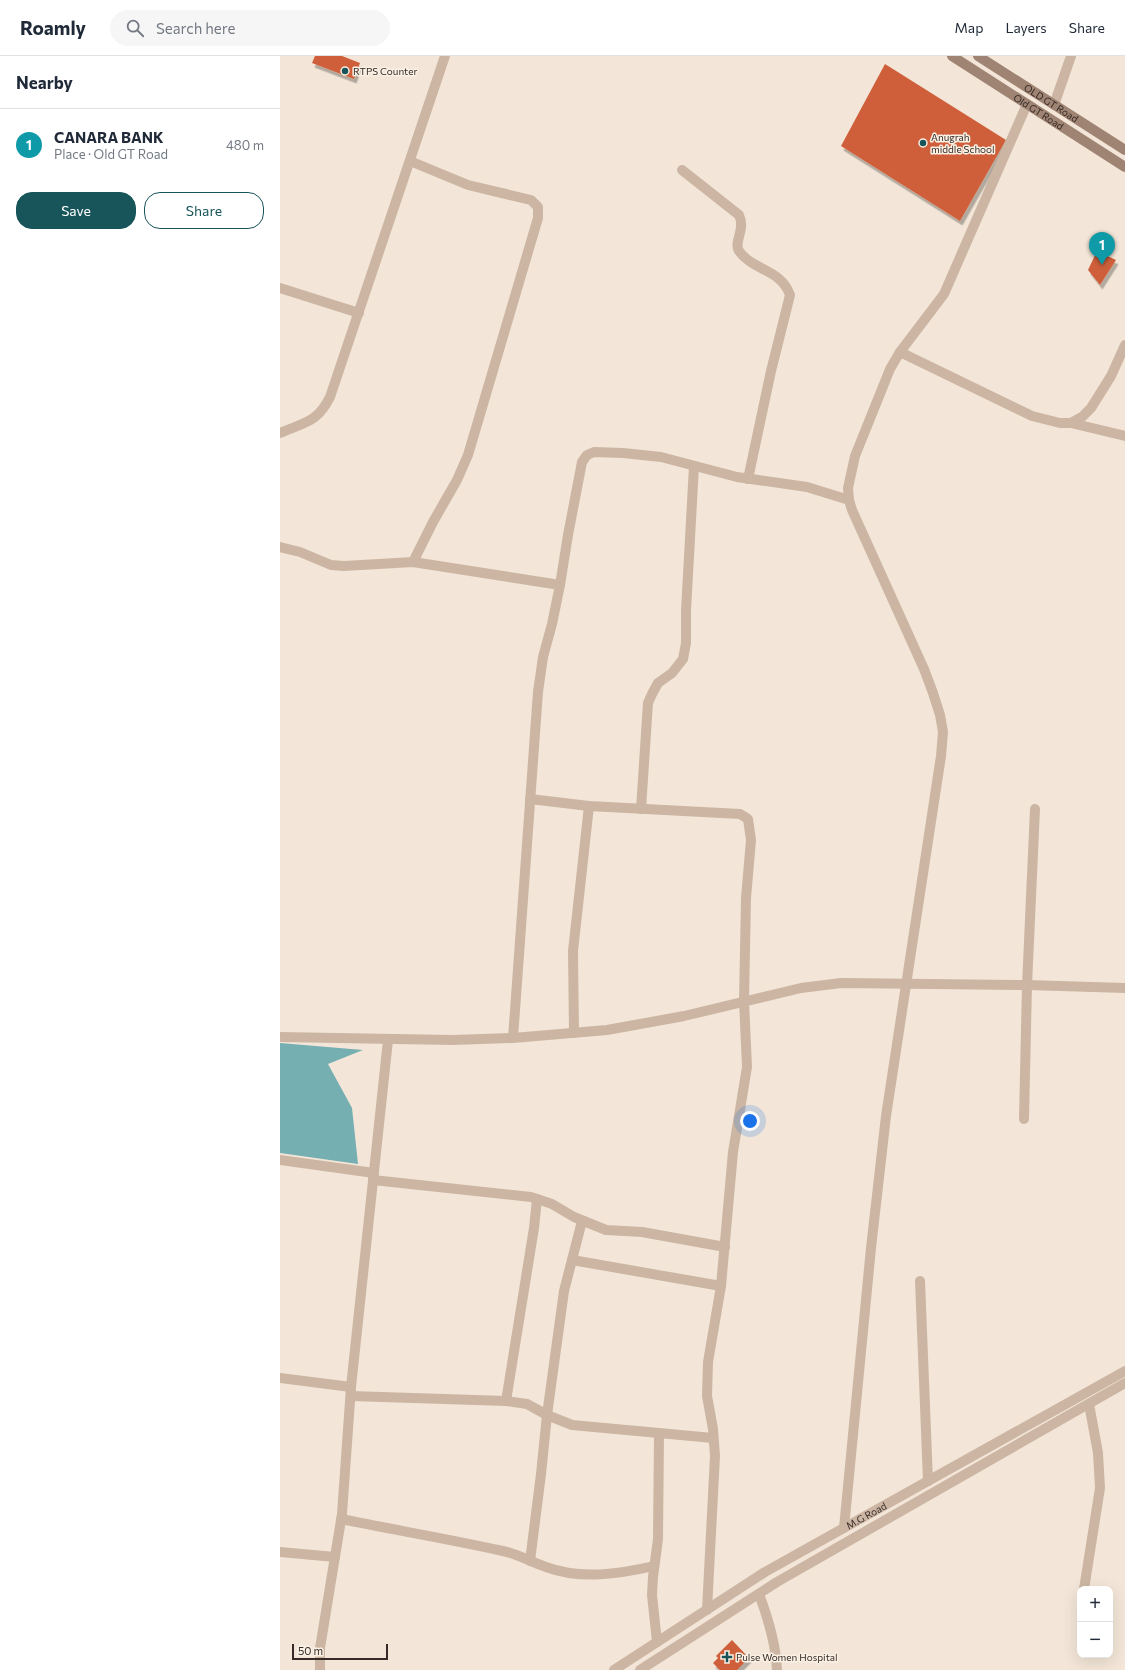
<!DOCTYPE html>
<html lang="en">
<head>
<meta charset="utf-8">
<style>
  :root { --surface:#fff; --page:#f6f6f7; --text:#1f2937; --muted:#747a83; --line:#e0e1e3; --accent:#18555a }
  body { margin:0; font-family:Commissioner,sans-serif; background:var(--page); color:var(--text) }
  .controls { position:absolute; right:12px; bottom:12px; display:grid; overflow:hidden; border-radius:8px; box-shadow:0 4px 16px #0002 }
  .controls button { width:36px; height:36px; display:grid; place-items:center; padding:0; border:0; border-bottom:1px solid var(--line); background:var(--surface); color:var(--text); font:20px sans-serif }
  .scale { position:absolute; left:12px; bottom:10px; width:96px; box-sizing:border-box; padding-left:4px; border:2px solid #362b26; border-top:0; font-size:11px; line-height:14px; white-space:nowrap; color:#362b26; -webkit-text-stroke:3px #faf0e4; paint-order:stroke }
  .you { position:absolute; left:470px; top:1065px; width:14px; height:14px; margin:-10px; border:3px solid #fff; border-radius:50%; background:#1a73e8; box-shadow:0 0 0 6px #1a73e833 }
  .badge { display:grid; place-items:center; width:26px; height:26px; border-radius:50%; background:var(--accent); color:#fff; font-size:13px; font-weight:700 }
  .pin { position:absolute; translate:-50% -33px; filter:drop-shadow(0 1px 2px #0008) }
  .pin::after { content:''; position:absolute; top:21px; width:14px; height:12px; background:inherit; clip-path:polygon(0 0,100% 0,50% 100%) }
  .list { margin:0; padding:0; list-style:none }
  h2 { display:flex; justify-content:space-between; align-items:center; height:52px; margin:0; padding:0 16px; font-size:17px }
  h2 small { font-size:13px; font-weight:400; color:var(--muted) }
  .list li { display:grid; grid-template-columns:26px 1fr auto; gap:12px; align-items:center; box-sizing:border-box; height:72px; padding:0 16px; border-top:1px solid var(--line) }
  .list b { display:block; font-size:15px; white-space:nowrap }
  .list p { margin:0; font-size:13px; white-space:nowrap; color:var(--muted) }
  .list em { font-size:13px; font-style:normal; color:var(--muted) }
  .actions { display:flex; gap:8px; padding:12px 16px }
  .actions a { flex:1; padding:9px 0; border:1px solid var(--accent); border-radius:16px; text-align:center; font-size:14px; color:var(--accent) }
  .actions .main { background:var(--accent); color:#fff }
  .icon { flex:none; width:22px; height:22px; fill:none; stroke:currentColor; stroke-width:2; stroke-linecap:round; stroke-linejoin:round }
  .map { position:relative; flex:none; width:845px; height:1614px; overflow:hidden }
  header { display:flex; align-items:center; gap:24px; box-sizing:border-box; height:56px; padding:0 20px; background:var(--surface); border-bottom:1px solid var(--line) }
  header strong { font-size:19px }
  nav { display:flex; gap:22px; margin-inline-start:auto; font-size:14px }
  .search { width:280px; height:36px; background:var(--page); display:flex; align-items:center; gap:10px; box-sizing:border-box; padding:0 14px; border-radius:22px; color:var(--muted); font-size:15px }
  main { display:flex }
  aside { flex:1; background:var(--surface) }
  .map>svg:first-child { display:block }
  .water { fill:#75afb2 }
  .building { fill:#cf5f3a; filter:url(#shadow) }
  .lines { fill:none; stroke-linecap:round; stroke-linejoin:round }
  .street { stroke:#ccb6a3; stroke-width:10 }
  .secondary { stroke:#9f8474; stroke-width:10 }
  .poi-dot { fill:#18555a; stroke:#faf0e4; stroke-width:1.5 }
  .labels { text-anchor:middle; stroke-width:3; stroke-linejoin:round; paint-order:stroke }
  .poi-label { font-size:10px; fill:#362b26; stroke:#faf0e4; text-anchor:start }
  .street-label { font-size:10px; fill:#362b26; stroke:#faf0e4 }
</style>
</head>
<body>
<header>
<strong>Roamly</strong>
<div class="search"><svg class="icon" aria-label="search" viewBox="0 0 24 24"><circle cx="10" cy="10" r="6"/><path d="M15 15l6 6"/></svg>Search here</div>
<nav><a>Map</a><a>Layers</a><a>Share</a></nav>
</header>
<main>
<aside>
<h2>Nearby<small></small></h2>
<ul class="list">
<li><span class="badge" style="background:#0f9aa8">1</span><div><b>CANARA BANK</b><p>Place · Old GT Road</p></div><em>480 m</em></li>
</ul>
<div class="actions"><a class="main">Save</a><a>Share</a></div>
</aside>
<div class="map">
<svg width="845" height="1614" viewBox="0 0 845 1614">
  <defs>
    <filter id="shadow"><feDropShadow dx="2.5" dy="4.5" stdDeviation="0" flood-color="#0004"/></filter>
  </defs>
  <rect width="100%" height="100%" fill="#f3e6d8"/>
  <!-- water -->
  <polygon class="water" points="0,987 83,994 48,1008 72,1052 78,1108 0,1097"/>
  <!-- building -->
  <g class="building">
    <polygon points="35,0 62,0 80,7 74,23 32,7"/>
    <polygon points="605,8 726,84 680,165 561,90"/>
    <polygon points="817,195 836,204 820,229 808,214"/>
    <polygon points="452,1584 469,1602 457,1614 440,1614 433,1607 438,1602 436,1600"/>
  </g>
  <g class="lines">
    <!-- street -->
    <g class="street">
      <polyline points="774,49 791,0"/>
      <polyline points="130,105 188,129 251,144 258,151 258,162 188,399 177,424 153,466 133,506"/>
      <path d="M 402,114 L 459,159 C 466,174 453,186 459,195 C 473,215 501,213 510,239 L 491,315 L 468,423"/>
      <polyline points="0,232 79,257"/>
      <polyline points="620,296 752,360 780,367 791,367 802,361 811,352 831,320 845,289"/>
      <polyline points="791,367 845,380"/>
      <path d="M 0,377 C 25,366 37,367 50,341 L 165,0"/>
      <polyline points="0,491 20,496 51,509 64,510 133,506 280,529"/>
      <polyline points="250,743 309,750 460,758 468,763 471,784 466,842 464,945 467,1011 453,1096 441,1230 428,1306 427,1340 433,1373 435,1400 427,1554"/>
      <polyline points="361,753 368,647 372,638 378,627 392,617 403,603 406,587 406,555 414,410"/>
      <polyline points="294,977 293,895 309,750"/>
      <polyline points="0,981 173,984 233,982 327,974 404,960 521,932 561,927 747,929 845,932"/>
      <polyline points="233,982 258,636 263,601 272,568 280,529 288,479 302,406 307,399 314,396 343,397 381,401 457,421 527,431 569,444"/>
      <polyline points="744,1063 747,929 755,753"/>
      <polyline points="0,1104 94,1117"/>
      <polyline points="93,1124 251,1141 272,1148 294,1161 326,1174 362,1176 445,1191"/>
      <polyline points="292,1204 441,1230"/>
      <polyline points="640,1225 648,1425"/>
      <polyline points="0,1322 71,1331"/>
      <polyline points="71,1340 226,1345 247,1348 267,1359 292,1369 433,1382"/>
      <polyline points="226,1345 254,1172 257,1143"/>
      <path d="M 61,1463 C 115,1474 169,1483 223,1495 C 238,1498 251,1506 266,1511 C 301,1524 339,1518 374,1510"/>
      <polyline points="564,1472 591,1192 606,1060 661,700 663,676 660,659 653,637 644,613 572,454 569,444 568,432 575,400 610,313 620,296 664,238 747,48"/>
      <polyline points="0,1496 55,1501"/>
      <polyline points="250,1505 261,1418 267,1359 284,1235 302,1165"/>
      <polyline points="804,1533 820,1432 818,1397 809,1348"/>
      <path d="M 479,1538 C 488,1562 496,1588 497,1614"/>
      <polyline points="377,1586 372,1539 373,1521 378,1483 379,1378"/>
      <polyline points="40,1614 40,1592 62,1458 71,1331 108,984"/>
      <path id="s1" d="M 334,1614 L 485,1516 L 845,1315"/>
      <polyline points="360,1614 497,1526 845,1327"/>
    </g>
    <!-- secondary -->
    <g class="secondary">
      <path id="s2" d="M 672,0 L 845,111"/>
      <path id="s3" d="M 698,0 L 845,94"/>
    </g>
  </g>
  <!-- markers -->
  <g class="poi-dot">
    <circle cx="65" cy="15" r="4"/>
    <circle cx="643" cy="87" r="4"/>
    <path d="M445 1595h4v4h4v4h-4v4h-4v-4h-4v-4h4z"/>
  </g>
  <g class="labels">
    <!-- poi labels -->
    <g class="poi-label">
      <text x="73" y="19">RTPS Counter</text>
      <text x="651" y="85">Anugrah<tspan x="651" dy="12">middle School</tspan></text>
      <text x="456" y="1605">Pulse Women Hospital</text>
    </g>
    <!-- street labels -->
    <g class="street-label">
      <text dy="4" stroke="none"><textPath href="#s3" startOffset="87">OLD GT Road</textPath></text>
      <text dy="4" stroke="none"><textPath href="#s2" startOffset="103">Old GT Road</textPath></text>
      <text dy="4" stroke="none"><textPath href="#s1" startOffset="296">M.G Road</textPath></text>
    </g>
  </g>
</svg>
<div class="controls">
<button>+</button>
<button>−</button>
</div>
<div class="scale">50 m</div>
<div class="you"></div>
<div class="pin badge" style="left:822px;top:209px;background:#0f9aa8">1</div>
</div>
</main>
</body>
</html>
